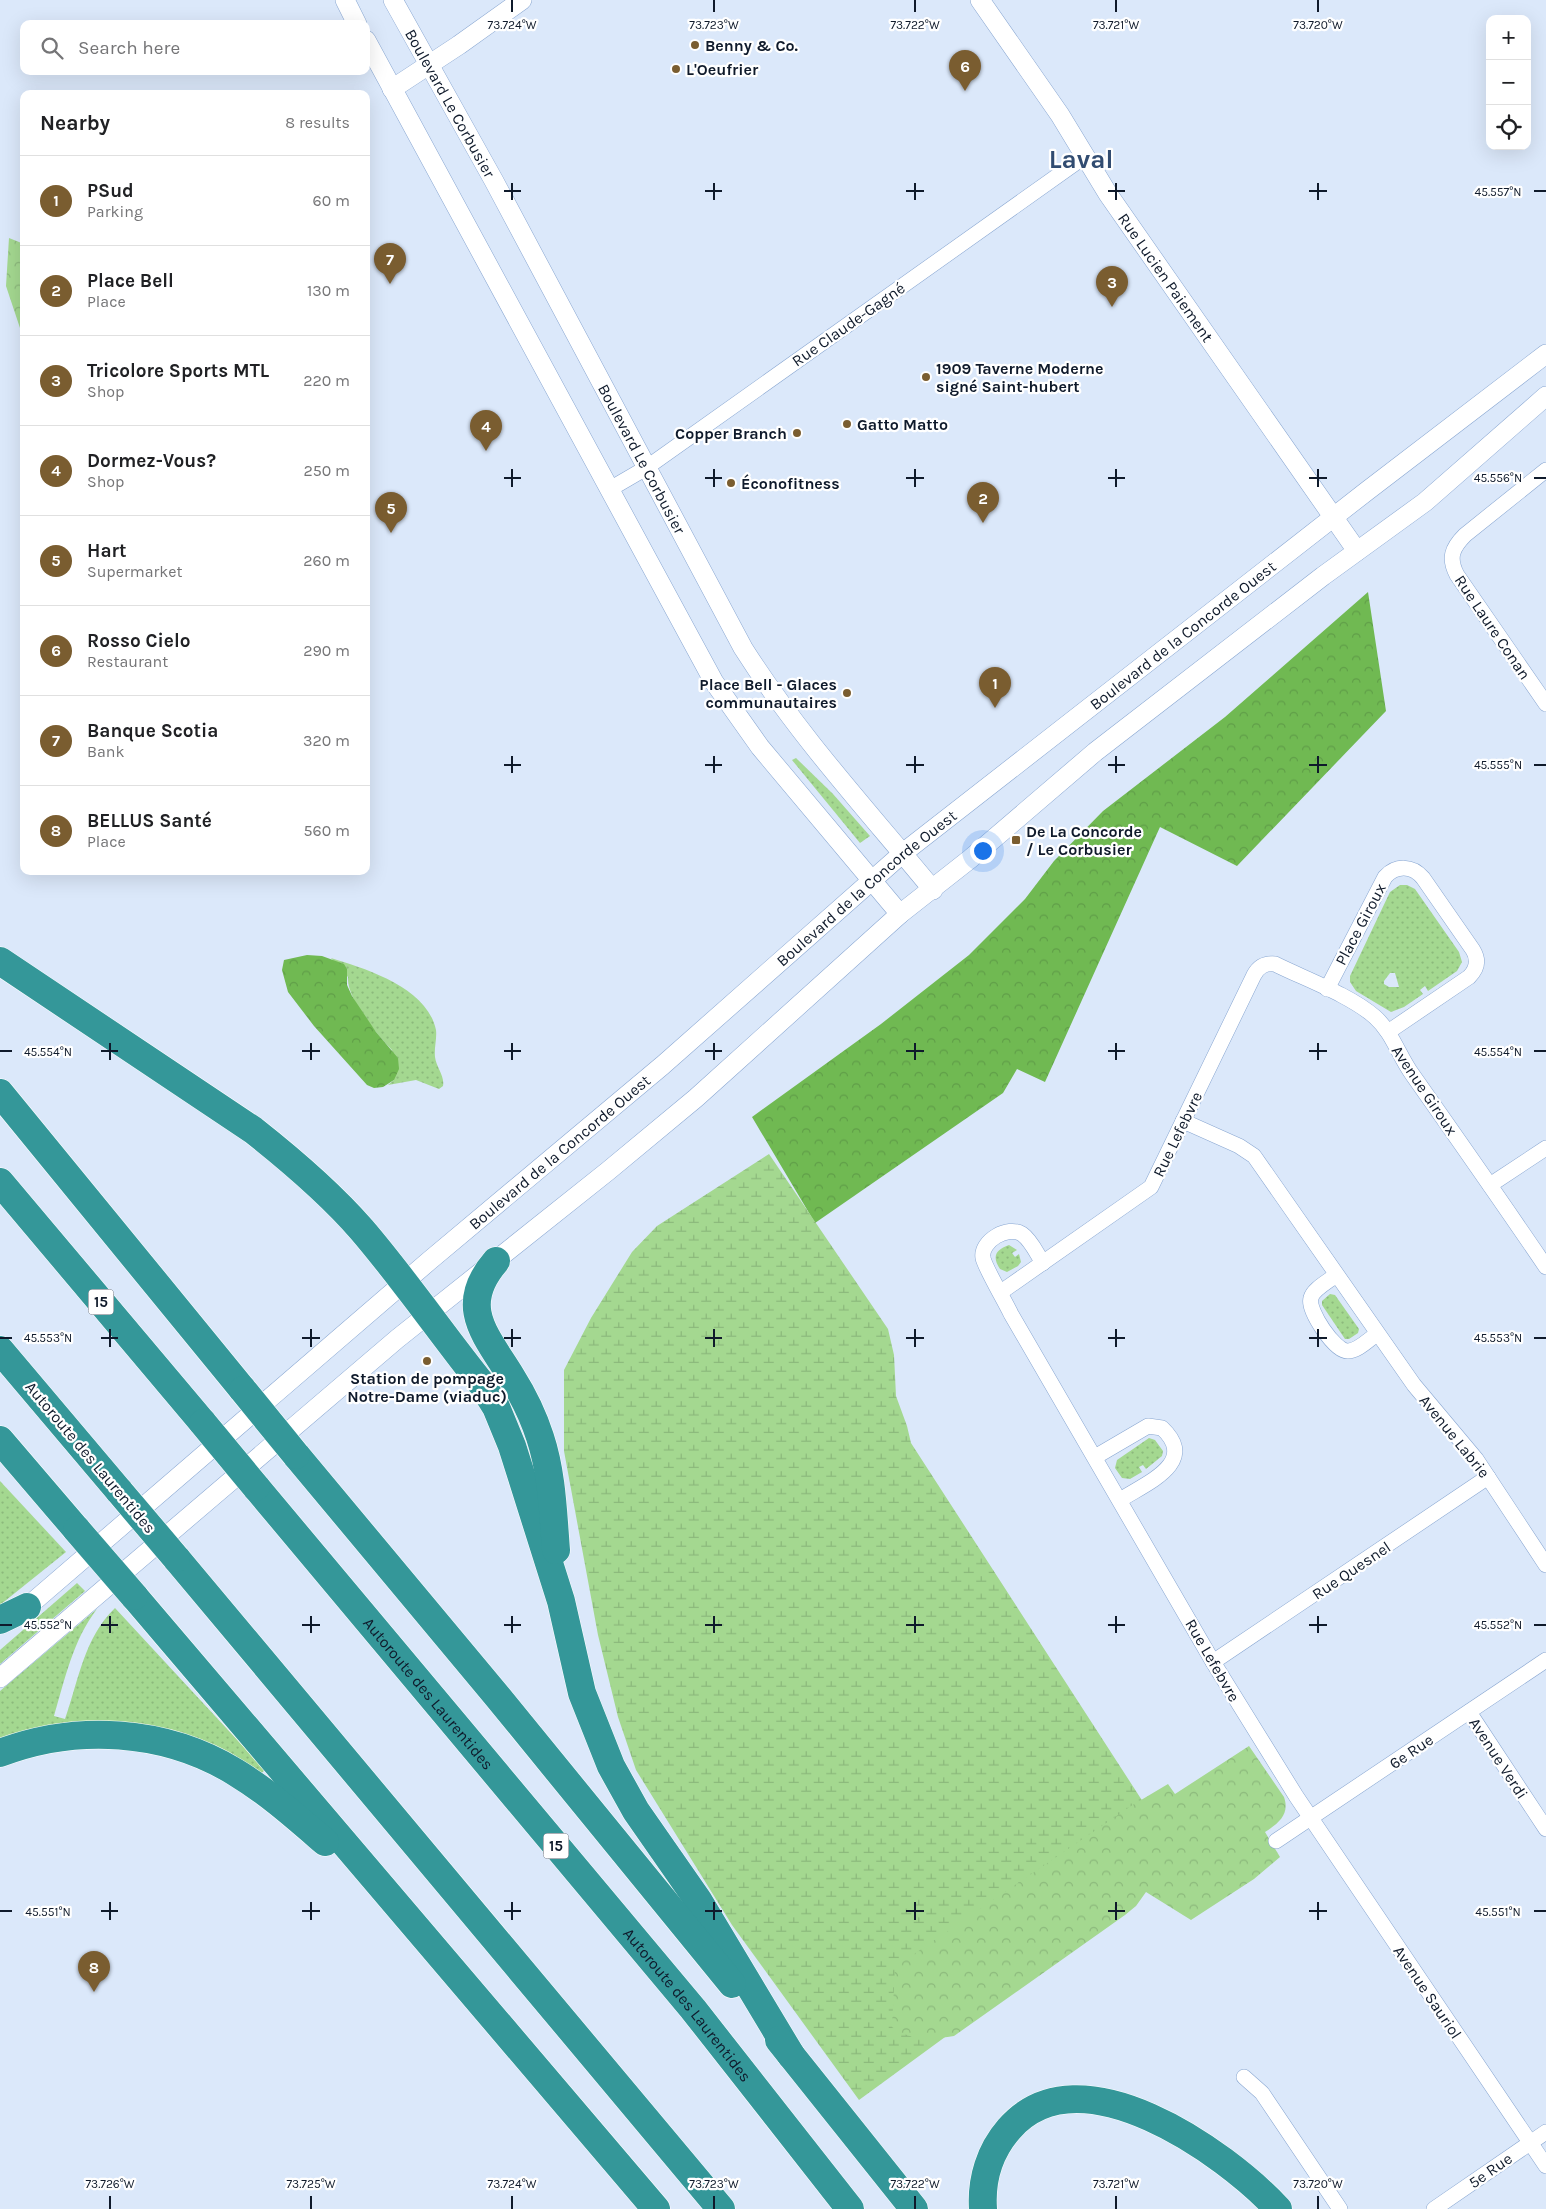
<!DOCTYPE html>
<html lang="en">
<head>
<meta charset="utf-8">
<style>
  :root { --surface:#fff; --page:#f6f6f6; --text:#202124; --muted:#757577; --line:#e0e0e0; --accent:#7a5d30 }
  body { margin:0; font-family:Karla,sans-serif; background:var(--page); color:var(--text) }
  .controls { position:absolute; right:15px; top:15px; display:grid; overflow:hidden; border-radius:10px; box-shadow:0 5px 20px #0002 }
  .controls button { width:45px; height:45px; display:grid; place-items:center; padding:0; border:0; border-bottom:1px solid var(--line); background:var(--surface); color:var(--text); font:25px sans-serif }
  .you { position:absolute; left:982px; top:850px; width:18px; height:18px; margin:-12px; border:4px solid #fff; border-radius:50%; background:#1a73e8; box-shadow:0 0 0 8px #1a73e833 }
  .badge { display:grid; place-items:center; width:32px; height:32px; border-radius:50%; background:var(--accent); color:#fff; font-size:16px; font-weight:700 }
  .pin { position:absolute; translate:-50% -41px; filter:drop-shadow(0 1px 2px #0008) }
  .pin::after { content:''; position:absolute; top:26px; width:18px; height:15px; background:inherit; clip-path:polygon(0 0,100% 0,50% 100%) }
  .list { margin:0; padding:0; list-style:none }
  h2 { display:flex; justify-content:space-between; align-items:center; height:65px; margin:0; padding:0 20px; font-size:21px }
  h2 small { font-size:16px; font-weight:400; color:var(--muted) }
  .list li { display:grid; grid-template-columns:32px 1fr auto; gap:15px; align-items:center; box-sizing:border-box; height:90px; padding:0 20px; border-top:1px solid var(--line) }
  .list b { display:block; font-size:19px; white-space:nowrap }
  .list p { margin:0; font-size:16px; white-space:nowrap; color:var(--muted) }
  .list em { font-size:16px; font-style:normal; color:var(--muted) }
  .icon { flex:none; width:28px; height:28px; fill:none; stroke:currentColor; stroke-width:2; stroke-linecap:round; stroke-linejoin:round }
  .map { position:relative; flex:none; width:1546px; height:2209px; overflow:hidden }
  .search { position:absolute; background:var(--surface); box-shadow:0 5px 20px #0002; left:20px; top:20px; width:350px; height:55px; display:flex; align-items:center; gap:12px; box-sizing:border-box; padding:0 18px; border-radius:10px; color:var(--muted); font-size:19px }
  .panel { position:absolute; background:var(--surface); box-shadow:0 5px 20px #0002; left:20px; top:90px; width:350px; height:785px; border-radius:10px }
  .map>svg:first-child { display:block }
  .grass { fill:url(#grass-dots); fill-rule:evenodd }
  .forest { fill:url(#forest-crowns) }
  .wetland { fill:url(#wetland-marsh) }
  .park { fill:url(#park-crowns) }
  .lines { fill:none; stroke-linecap:round; stroke-linejoin:round }
  .minor-casing { stroke:#88a6d1; stroke-width:16 }
  .tertiary-casing { stroke:#88a6d1; stroke-width:20 }
  .motorway-casing { stroke:#fff; stroke-width:29 }
  .minor { stroke:#fff; stroke-width:15 }
  .tertiary { stroke:#fff; stroke-width:19 }
  .motorway { stroke:#349799; stroke-width:28 }
  .motorway-bridge-casing { stroke:#fff; stroke-width:29; stroke-linecap:butt }
  .motorway-bridge { stroke:#349799; stroke-width:28 }
  .ticks { fill:none; stroke:#0f1a2b; stroke-width:2 }
  .poi-dot { fill:#7a5d30; stroke:#fff; stroke-width:2 }
  .labels { text-anchor:middle; stroke-width:4.5; stroke-linejoin:round; paint-order:stroke }
  .shield { fill:#fff; stroke:#575f6b; stroke-width:1 }
  .shield-label { font-size:15px; font-weight:bold; fill:#0f1a2b }
  .poi-label { font-size:16px; font-weight:bold; fill:#0f1a2b; stroke:#fff; text-anchor:start }
  .street-label { font-size:16px; fill:#0f1a2b; stroke:#fff }
  .town-label { font-size:26px; font-weight:bold; fill:#314c71; stroke:#fff }
  .ticks-label { font-size:12px; text-anchor:middle; fill:#0f1a2b; stroke:#fff; stroke-width:4.5; stroke-linejoin:round; paint-order:stroke }
</style>
</head>
<body>
<div class="map">
<svg width="1546" height="2209" viewBox="0 0 1546 2209">
  <defs>
    <pattern id="grass-dots" width="8" height="8" patternUnits="userSpaceOnUse" patternTransform="scale(1.25)"><rect width="8" height="8" fill="#a4d890"/><path d="M2 2h.1M6 6h.1" fill="none" stroke="#8cb97c" stroke-width="1.8" stroke-linecap="round"/></pattern>
    <pattern id="forest-crowns" width="20" height="18" patternUnits="userSpaceOnUse" patternTransform="scale(1.25)"><rect width="20" height="18" fill="#70b952"/><path d="M2 6a3 3 0 1 1 6 0M12 15a3 3 0 1 1 6 0" fill="none" stroke="#609e48"/></pattern>
    <pattern id="wetland-marsh" width="20" height="14" patternUnits="userSpaceOnUse" patternTransform="scale(1.25)"><rect width="20" height="14" fill="#a4d890"/><path d="M1 5h8M5 5V1M11 12h8M15 12V8" fill="none" stroke="#8cb97c"/></pattern>
    <pattern id="park-crowns" width="20" height="18" patternUnits="userSpaceOnUse" patternTransform="scale(1.25)"><rect width="20" height="18" fill="#a4d890"/><path d="M2 6a3 3 0 1 1 6 0M12 15a3 3 0 1 1 6 0" fill="none" stroke="#8cb97c"/></pattern>
  </defs>
  <rect width="100%" height="100%" fill="#dbe8fa"/>
  <!-- grass -->
  <g class="grass">
    <polygon points="796,758 833,794 870,836 860,843 792,760"/>
    <path d="M 1400,885 L 1407,885 L 1415,889 L 1459,952 L 1462,962 L 1457,971 L 1428,991 L 1425,986 L 1420,990 L 1423,994 L 1404,1007 L 1391,1012 L 1356,991 L 1350,982 L 1350,976 L 1390,892 ZM 1390,973 L 1395,973 L 1399,987 L 1389,987 L 1384,984 L 1384,981 Z"/>
    <path d="M 331,958 C 366,969 427,987 436,1030 C 437,1039 434,1048 435,1057 C 436,1067 445,1076 443,1086 L 439,1089 L 416,1080 L 388,1085 L 394,1080 L 392,1050 C 378,1036 346,998 348,977 Z"/>
    <path d="M 1009,1245 L 1017,1250 L 1012,1253 L 1015,1257 L 1019,1254 L 1021,1262 L 1018,1266 L 1007,1272 L 1000,1269 C 992,1257 995,1250 1009,1245 Z"/>
    <polygon points="1330,1294 1335,1295 1359,1329 1358,1333 1349,1339 1345,1339 1322,1305 1322,1301"/>
    <polygon points="1149,1438 1155,1440 1163,1451 1162,1456 1146,1469 1143,1465 1139,1467 1142,1472 1130,1479 1122,1478 1115,1468 1117,1460"/>
    <polygon points="0,1481 66,1552 0,1605"/>
    <polygon points="77,1583 85,1591 0,1664 0,1650"/>
    <path d="M 115,1608 L 265,1770 L 257,1777 L 216,1752 L 0,1744 L 0,1691 L 97,1609 C 73,1640 65,1679 54,1716 L 65,1719 C 79,1679 84,1638 115,1608 Z"/>
  </g>
  <!-- forest -->
  <g class="forest">
    <polygon points="1368,592 1386,711 1237,866 1160,827 1045,1082 1017,1069 1003,1093 815,1223 752,1117 881,1024 969,955 1025,899 1054,861 1103,811 1225,717"/>
    <polygon points="307,955 322,956 344,964 347,969 347,985 352,996 376,1032 398,1058 399,1069 394,1080 383,1087 374,1088 367,1085 314,1026 288,992 282,970 284,960"/>
  </g>
  <!-- wetland -->
  <polygon class="wetland" points="769,1154 888,1329 894,1355 896,1396 907,1426 911,1443 1156,1822 1187,1860 859,2100 732,1925 636,1770 618,1717 598,1635 564,1451 564,1370 591,1318 632,1252 657,1226"/>
  <!-- park -->
  <g class="park">
    <polygon points="9,238 24,244 24,334 20,328 6,286"/>
    <path d="M 1249,1746 L 1284,1797 C 1290,1814 1279,1823 1265,1832 L 1280,1857 L 1254,1879 L 1191,1920 L 1146,1892 L 1136,1906 L 1125,1915 L 954,2036 C 931,2040 911,2041 892,2027 L 895,1967 L 1131,1806 L 1168,1784 L 1175,1794 Z"/>
  </g>
  <g class="lines">
    <defs>
      <g id="minor">
        <path d="M 1546,470 L 1465,535 C 1452,548 1448,558 1457,575 L 1546,704"/>
        <polyline points="610,489 646,468 1084,157"/>
        <path d="M 1327,989 L 1385,877 C 1396,865 1412,865 1423,878 L 1473,950 C 1479,960 1477,969 1469,977 L 1388,1032"/>
        <polyline points="1183,1121 1239,1146 1254,1156 1414,1385 1476,1459 1546,1565"/>
        <polyline points="1490,1185 1546,1148"/>
        <path d="M 1043,1263 C 1037,1254 1031,1240 1022,1234 C 1008,1225 980,1241 983,1258 C 985,1268 1005,1301 1011,1314 L 1213,1662 L 1296,1796 L 1546,2166"/>
        <path d="M 1336,1275 C 1329,1281 1313,1289 1311,1298 C 1307,1310 1335,1352 1348,1351 C 1358,1351 1369,1339 1377,1334"/>
        <path d="M 1001,1292 L 1151,1187 L 1254,975 C 1259,966 1265,963 1275,964 C 1305,979 1350,995 1375,1017 C 1392,1032 1399,1056 1412,1074 C 1457,1138 1502,1202 1546,1267"/>
        <path d="M 1095,1457 L 1148,1426 L 1162,1428 C 1199,1463 1146,1483 1120,1500"/>
        <polyline points="1213,1662 1488,1477"/>
        <polyline points="1469,1712 1546,1829"/>
        <polyline points="1276,1841 1546,1660"/>
        <polyline points="1244,2077 1262,2093 1340,2209"/>
        <polyline points="1434,2209 1546,2132"/>
      </g>
      <g id="tertiary">
        <polyline points="345,0 357,24"/>
        <path id="s1" d="M 393,0 L 494,181 L 743,648 C 798,735 868,811 933,890"/>
        <path id="s2" d="M 980,0 L 1060,115 L 1108,194 L 1357,551"/>
        <polyline points="366,40 714,682 760,747 900,914"/>
        <polyline points="392,89 459,45 522,0"/>
        <path id="s3" d="M 19,1614 L 429,1261 L 663,1065 L 903,853 L 1367,491 L 1546,354"/>
        <polyline points="0,1678 397,1339 608,1171 696,1098 900,914 970,859 1095,752 1323,576 1425,502 1546,396"/>
      </g>
      <g id="motorway">
        <path d="M 0,961 L 253,1130 C 291,1160 330,1193 362,1230 C 404,1279 441,1333 481,1383 L 496,1407 L 512,1446 L 561,1601 L 582,1693 L 611,1766 L 636,1811 L 698,1900 L 791,2055"/>
        <polyline points="0,1093 243,1390"/>
        <polyline points="0,1182 203,1423"/>
        <path d="M 496,1261 C 457,1306 485,1334 511,1376 C 523,1395 533,1415 540,1437 C 552,1473 553,1512 556,1550"/>
        <polyline points="0,1350 120,1492"/>
        <polyline points="0,1440 77,1530"/>
        <polyline points="296,1455 497,1696 732,1984"/>
        <path id="s4" d="M 256,1487 L 693,2009 L 850,2209"/>
        <polyline points="176,1558 721,2209"/>
        <polyline points="134,1596 656,2209"/>
        <polyline points="0,1620 27,1607"/>
        <path d="M 0,1753 C 76,1724 165,1729 235,1772 C 268,1792 296,1817 325,1842"/>
        <polyline points="779,2040 914,2209"/>
        <path d="M 983,2209 C 981,2179 990,2151 1009,2129 C 1079,2048 1225,2152 1278,2209"/>
      </g>
    </defs>
    <!-- minor casing -->
    <use href="#minor" class="minor-casing"/>
    <!-- tertiary casing -->
    <use href="#tertiary" class="tertiary-casing"/>
    <!-- motorway casing -->
    <use href="#motorway" class="motorway-casing"/>
    <!-- minor -->
    <use href="#minor" class="minor"/>
    <!-- tertiary -->
    <use href="#tertiary" class="tertiary"/>
    <!-- motorway -->
    <use href="#motorway" class="motorway"/>
    <defs>
      <g id="motorway-bridge">
        <polyline points="243,1390 296,1455"/>
        <polyline points="203,1423 256,1487"/>
        <polyline points="120,1492 176,1558"/>
        <polyline points="77,1530 134,1596"/>
      </g>
    </defs>
    <!-- motorway-bridge casing -->
    <use href="#motorway-bridge" class="motorway-bridge-casing"/>
    <!-- motorway-bridge -->
    <use href="#motorway-bridge" class="motorway-bridge"/>
  </g>
  <!-- ticks -->
  <path class="ticks" d="M 512,0 L 512,12M 714,0 L 714,12M 915,0 L 915,12M 1116,0 L 1116,12M 1318,0 L 1318,12M 512,183 L 512,200M 714,183 L 714,200M 915,183 L 915,200M 1116,183 L 1116,200M 1318,183 L 1318,200M 504,191 L 521,191M 705,191 L 722,191M 906,191 L 924,191M 1108,191 L 1125,191M 1309,191 L 1327,191M 1534,191 L 1546,191M 512,469 L 512,487M 714,469 L 714,487M 915,469 L 915,487M 1116,469 L 1116,487M 1318,469 L 1318,487M 504,478 L 521,478M 705,478 L 722,478M 906,478 L 924,478M 1108,478 L 1125,478M 1309,478 L 1327,478M 1534,478 L 1546,478M 512,756 L 512,773M 714,756 L 714,773M 915,756 L 915,773M 1116,756 L 1116,773M 1318,756 L 1318,773M 504,765 L 521,765M 705,765 L 722,765M 906,765 L 924,765M 1108,765 L 1125,765M 1309,765 L 1327,765M 1534,765 L 1546,765M 110,1043 L 110,1060M 311,1043 L 311,1060M 512,1043 L 512,1060M 714,1043 L 714,1060M 915,1043 L 915,1060M 1116,1043 L 1116,1060M 1318,1043 L 1318,1060M 0,1051 L 12,1051M 101,1051 L 118,1051M 302,1051 L 320,1051M 504,1051 L 521,1051M 705,1051 L 722,1051M 906,1051 L 924,1051M 1108,1051 L 1125,1051M 1309,1051 L 1327,1051M 1534,1051 L 1546,1051M 110,1329 L 110,1347M 311,1329 L 311,1347M 512,1329 L 512,1347M 714,1329 L 714,1347M 915,1329 L 915,1347M 1116,1329 L 1116,1347M 1318,1329 L 1318,1347M 0,1338 L 12,1338M 101,1338 L 118,1338M 302,1338 L 320,1338M 504,1338 L 521,1338M 705,1338 L 722,1338M 906,1338 L 924,1338M 1108,1338 L 1125,1338M 1309,1338 L 1327,1338M 1534,1338 L 1546,1338M 110,1616 L 110,1633M 311,1616 L 311,1633M 512,1616 L 512,1633M 714,1616 L 714,1633M 915,1616 L 915,1633M 1116,1616 L 1116,1633M 1318,1616 L 1318,1633M 0,1625 L 12,1625M 101,1625 L 118,1625M 302,1625 L 320,1625M 504,1625 L 521,1625M 705,1625 L 722,1625M 906,1625 L 924,1625M 1108,1625 L 1125,1625M 1309,1625 L 1327,1625M 1534,1625 L 1546,1625M 110,1902 L 110,1920M 311,1902 L 311,1920M 512,1902 L 512,1920M 714,1902 L 714,1920M 915,1902 L 915,1920M 1116,1902 L 1116,1920M 1318,1902 L 1318,1920M 0,1911 L 12,1911M 101,1911 L 118,1911M 302,1911 L 320,1911M 504,1911 L 521,1911M 705,1911 L 722,1911M 906,1911 L 924,1911M 1108,1911 L 1125,1911M 1309,1911 L 1327,1911M 1534,1911 L 1546,1911M 110,2196 L 110,2209M 311,2196 L 311,2209M 512,2196 L 512,2209M 714,2196 L 714,2209M 915,2196 L 915,2209M 1116,2196 L 1116,2209M 1318,2196 L 1318,2209"/>
  <!-- markers -->
  <g class="poi-dot">
    <circle cx="695" cy="45" r="5"/>
    <circle cx="676" cy="69" r="5"/>
    <circle cx="926" cy="377" r="5"/>
    <circle cx="847" cy="424" r="5"/>
    <circle cx="797" cy="433" r="5"/>
    <circle cx="731" cy="483" r="5"/>
    <circle cx="847" cy="693" r="5"/>
    <rect x="1011" y="835" width="10" height="10" rx="2.5"/>
    <circle cx="427" cy="1361" r="5"/>
  </g>
  <g class="labels">
    <!-- shield labels -->
    <g class="shield">
      <rect x="88.5" y="1289.5" width="25" height="25" rx="4"/>
      <rect x="543.5" y="1833.5" width="25" height="25" rx="4"/>
    </g>
    <g class="shield-label">
      <text x="101" y="1307">15</text>
      <text x="556" y="1851">15</text>
    </g>
    <!-- poi labels -->
    <g class="poi-label">
      <text x="705" y="51">Benny &amp; Co.</text>
      <text x="686" y="75">L'Oeufrier</text>
      <text x="936" y="374">1909 Taverne Moderne<tspan x="936" dy="18">signé Saint-hubert</tspan></text>
      <text x="857" y="430">Gatto Matto</text>
      <text x="787" y="439" text-anchor="end">Copper Branch</text>
      <text x="741" y="489">Éconofitness</text>
      <text x="837" y="690" text-anchor="end">Place Bell - Glaces<tspan x="837" dy="18">communautaires</tspan></text>
      <text x="1026" y="837">De La Concorde<tspan x="1026" dy="18">/ Le Corbusier</tspan></text>
      <text x="427" y="1384" text-anchor="middle">Station de pompage<tspan x="427" dy="18">Notre-Dame (viaduc)</tspan></text>
    </g>
    <!-- street labels -->
    <g class="street-label">
      <text dy="6" stroke="none"><textPath href="#s1" startOffset="118">Boulevard Le Corbusier</textPath></text>
      <text dy="6" stroke="none"><textPath href="#s2" startOffset="334">Rue Lucien Paiement</textPath></text>
      <text transform="translate(848 324) rotate(-35)" y="6">Rue Claude-Gagné</text>
      <text dy="6" stroke="none"><textPath href="#s1" startOffset="522">Boulevard Le Corbusier</textPath></text>
      <text transform="translate(1493 627) rotate(56)" y="6">Rue Laure Conan</text>
      <text dy="6" stroke="none"><textPath href="#s3" startOffset="1521">Boulevard de la Concorde Ouest</textPath></text>
      <text dy="6" stroke="none"><textPath href="#s3" startOffset="1116">Boulevard de la Concorde Ouest</textPath></text>
      <text transform="translate(1360 924) rotate(-62)" y="6">Place Giroux</text>
      <text transform="translate(1425 1090) rotate(56)" y="6">Avenue Giroux</text>
      <text transform="translate(1177 1134) rotate(-64)" y="6">Rue Lefebvre</text>
      <text dy="6" stroke="none"><textPath href="#s3" startOffset="711">Boulevard de la Concorde Ouest</textPath></text>
      <text transform="translate(1455 1436) rotate(51)" y="6">Avenue Labrie</text>
      <text transform="translate(91 1457) rotate(50)" y="6">Autoroute des Laurentides</text>
      <text transform="translate(1351 1570) rotate(-34)" y="6">Rue Quesnel</text>
      <text transform="translate(1213 1660) rotate(60)" y="6">Rue Lefebvre</text>
      <text dy="6" stroke="none"><textPath href="#s4" startOffset="269">Autoroute des Laurentides</textPath></text>
      <text transform="translate(1411 1751) rotate(-34)" y="6">6e Rue</text>
      <text transform="translate(1499 1758) rotate(57)" y="6">Avenue Verdi</text>
      <text transform="translate(1428 1992) rotate(56)" y="6">Avenue Sauriol</text>
      <text dy="6" stroke="none"><textPath href="#s4" startOffset="674">Autoroute des Laurentides</textPath></text>
      <text transform="translate(1490 2170) rotate(-35)" y="6">5e Rue</text>
    </g>
    <!-- town labels -->
    <g class="town-label">
      <text x="1081" y="168">Laval</text>
    </g>
  </g>
  <g class="ticks-label">
    <text x="512" y="29">73.724°W</text>
    <text x="714" y="29">73.723°W</text>
    <text x="915" y="29">73.722°W</text>
    <text x="1116" y="29">73.721°W</text>
    <text x="1318" y="29">73.720°W</text>
    <text x="1498" y="196">45.557°N</text>
    <text x="1498" y="482">45.556°N</text>
    <text x="1498" y="769">45.555°N</text>
    <text x="48" y="1056">45.554°N</text>
    <text x="1498" y="1056">45.554°N</text>
    <text x="48" y="1342">45.553°N</text>
    <text x="1498" y="1342">45.553°N</text>
    <text x="48" y="1629">45.552°N</text>
    <text x="1498" y="1629">45.552°N</text>
    <text x="48" y="1916">45.551°N</text>
    <text x="1498" y="1916">45.551°N</text>
    <text x="110" y="2188">73.726°W</text>
    <text x="311" y="2188">73.725°W</text>
    <text x="512" y="2188">73.724°W</text>
    <text x="714" y="2188">73.723°W</text>
    <text x="915" y="2188">73.722°W</text>
    <text x="1116" y="2188">73.721°W</text>
    <text x="1318" y="2188">73.720°W</text>
  </g>
</svg>
<div class="controls">
<button>+</button>
<button>−</button>
<button><svg class="icon" aria-label="locate" viewBox="0 0 24 24"><circle cx="12" cy="12" r="6"/><path d="M12 2v4M12 18v4M2 12h4M18 12h4"/></svg></button>
</div>
<div class="you"></div>
<div class="pin badge" style="left:995px;top:708px">1</div>
<div class="pin badge" style="left:983px;top:523px">2</div>
<div class="pin badge" style="left:1112px;top:307px">3</div>
<div class="pin badge" style="left:486px;top:451px">4</div>
<div class="pin badge" style="left:391px;top:533px">5</div>
<div class="pin badge" style="left:965px;top:91px">6</div>
<div class="pin badge" style="left:390px;top:284px">7</div>
<div class="pin badge" style="left:94px;top:1992px">8</div>
<div class="search"><svg class="icon" aria-label="search" viewBox="0 0 24 24"><circle cx="10" cy="10" r="6"/><path d="M15 15l6 6"/></svg>Search here</div>
<section class="panel">
<h2>Nearby<small>8 results</small></h2>
<ul class="list">
<li><span class="badge">1</span><div><b>PSud</b><p>Parking</p></div><em>60 m</em></li>
<li><span class="badge">2</span><div><b>Place Bell</b><p>Place</p></div><em>130 m</em></li>
<li><span class="badge">3</span><div><b>Tricolore Sports MTL</b><p>Shop</p></div><em>220 m</em></li>
<li><span class="badge">4</span><div><b>Dormez-Vous?</b><p>Shop</p></div><em>250 m</em></li>
<li><span class="badge">5</span><div><b>Hart</b><p>Supermarket</p></div><em>260 m</em></li>
<li><span class="badge">6</span><div><b>Rosso Cielo</b><p>Restaurant</p></div><em>290 m</em></li>
<li><span class="badge">7</span><div><b>Banque Scotia</b><p>Bank</p></div><em>320 m</em></li>
<li><span class="badge">8</span><div><b>BELLUS Santé</b><p>Place</p></div><em>560 m</em></li>
</ul>
</section>
</div>
</body>
</html>
